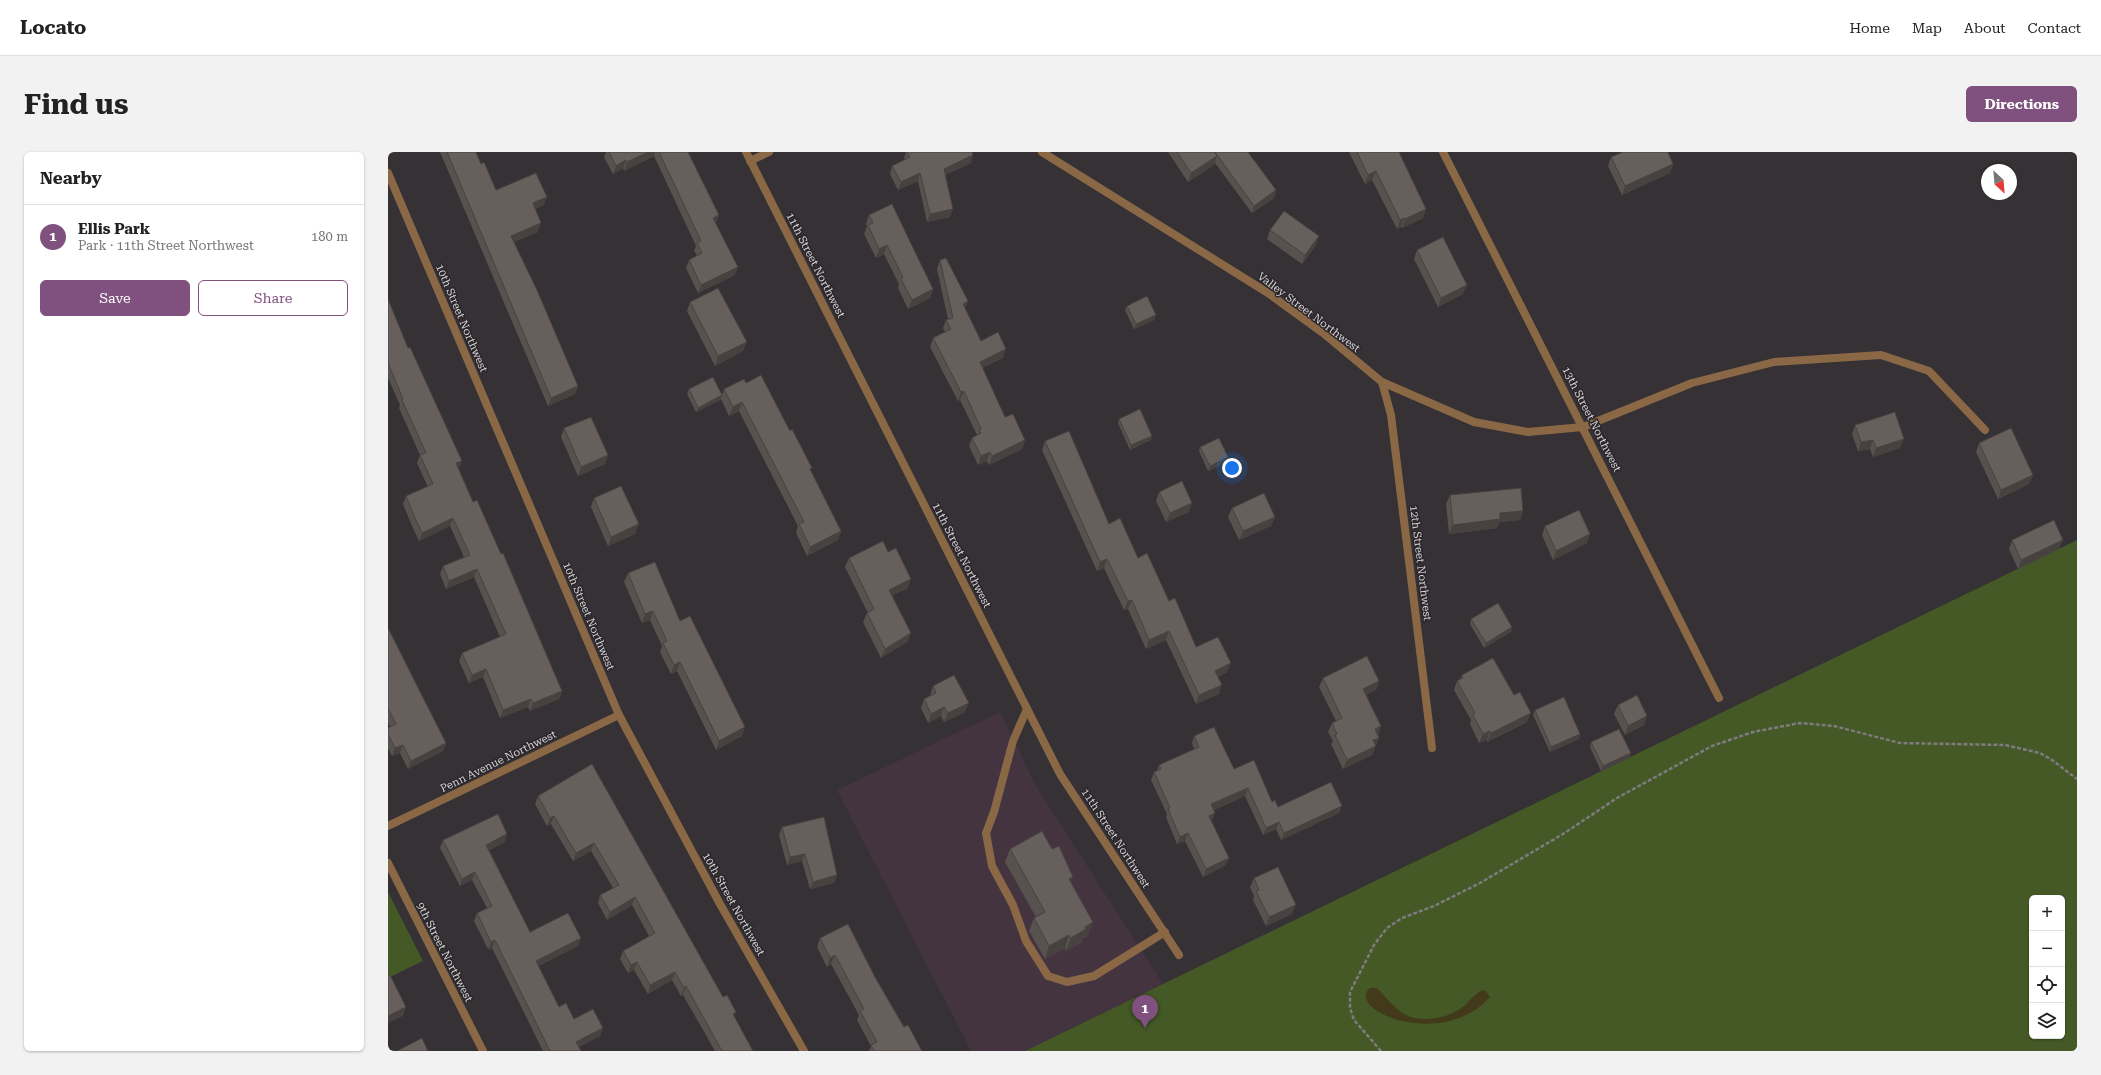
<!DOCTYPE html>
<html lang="en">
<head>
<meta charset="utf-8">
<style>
  :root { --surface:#fff; --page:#f2f2f2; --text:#222; --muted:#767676; --line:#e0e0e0; --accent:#80507f }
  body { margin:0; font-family:"Roboto Serif",serif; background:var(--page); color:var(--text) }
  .controls { position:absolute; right:12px; bottom:12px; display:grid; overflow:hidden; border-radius:6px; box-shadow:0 1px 3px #0004 }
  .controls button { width:36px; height:36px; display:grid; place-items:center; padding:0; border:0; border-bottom:1px solid var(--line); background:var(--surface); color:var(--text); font:20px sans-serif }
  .compass { position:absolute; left:1593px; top:12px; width:36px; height:36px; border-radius:50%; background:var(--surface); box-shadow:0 1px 3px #0004; rotate:154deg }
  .you { position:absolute; left:844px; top:316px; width:14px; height:14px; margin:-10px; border:3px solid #fff; border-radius:50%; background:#1a73e8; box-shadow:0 0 0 6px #1a73e833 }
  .badge { display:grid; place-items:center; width:26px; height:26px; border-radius:50%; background:var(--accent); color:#fff; font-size:13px; font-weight:700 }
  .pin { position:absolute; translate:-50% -33px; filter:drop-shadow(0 1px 2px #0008) }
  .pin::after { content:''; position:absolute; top:21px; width:14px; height:12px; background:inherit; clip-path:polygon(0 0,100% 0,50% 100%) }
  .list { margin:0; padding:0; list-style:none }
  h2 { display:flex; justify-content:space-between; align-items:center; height:52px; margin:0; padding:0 16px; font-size:17px }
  h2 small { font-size:13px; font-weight:400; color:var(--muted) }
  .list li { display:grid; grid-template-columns:26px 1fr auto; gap:12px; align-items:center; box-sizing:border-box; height:64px; padding:0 16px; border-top:1px solid var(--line) }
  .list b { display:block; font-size:15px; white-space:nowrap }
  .list p { margin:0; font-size:13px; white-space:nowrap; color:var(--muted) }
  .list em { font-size:13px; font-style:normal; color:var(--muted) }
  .actions { display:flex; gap:8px; padding:12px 16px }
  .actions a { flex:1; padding:9px 0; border:1px solid var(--accent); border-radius:6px; text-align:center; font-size:14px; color:var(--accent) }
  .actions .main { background:var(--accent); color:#fff }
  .icon { flex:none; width:22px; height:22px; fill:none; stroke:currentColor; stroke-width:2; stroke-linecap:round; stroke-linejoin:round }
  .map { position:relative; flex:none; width:1689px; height:899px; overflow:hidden; border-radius:6px }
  header { display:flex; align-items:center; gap:24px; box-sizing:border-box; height:56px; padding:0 20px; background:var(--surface); border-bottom:1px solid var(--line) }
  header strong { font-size:19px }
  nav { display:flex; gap:22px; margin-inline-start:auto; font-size:14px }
  .intro { display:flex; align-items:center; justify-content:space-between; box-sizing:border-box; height:96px; padding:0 24px }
  h1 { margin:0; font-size:28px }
  .button { padding:10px 18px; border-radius:6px; background:var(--accent); color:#fff; font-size:14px; font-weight:700 }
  main { display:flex; gap:24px; padding:0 24px }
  aside { flex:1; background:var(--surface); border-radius:6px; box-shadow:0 1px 3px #0004 }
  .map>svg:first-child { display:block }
  .commercial { fill:#443440 }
  .green { fill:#445926; fill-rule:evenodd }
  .sand { fill:#423a1a }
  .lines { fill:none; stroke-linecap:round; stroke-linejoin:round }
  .path { stroke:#7f7b7f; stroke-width:2.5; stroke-dasharray:4 2; stroke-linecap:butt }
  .service { stroke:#8b6845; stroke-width:8 }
  .minor { stroke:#8b6845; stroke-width:8 }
  .wall { fill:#58524f }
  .shaded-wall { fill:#474240 }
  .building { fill:#665f5c; stroke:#474240 }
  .labels { text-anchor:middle; stroke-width:3; stroke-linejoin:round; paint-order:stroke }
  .street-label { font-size:11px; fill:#d6d3d6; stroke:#2b272b }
</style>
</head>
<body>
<header>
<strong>Locato</strong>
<nav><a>Home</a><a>Map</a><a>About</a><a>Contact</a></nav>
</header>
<div class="intro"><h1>Find us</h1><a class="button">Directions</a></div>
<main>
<aside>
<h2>Nearby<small></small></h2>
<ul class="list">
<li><span class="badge">1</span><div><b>Ellis Park</b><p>Park · 11th Street Northwest</p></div><em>180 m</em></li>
</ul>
<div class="actions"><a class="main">Save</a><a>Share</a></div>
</aside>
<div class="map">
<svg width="1689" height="899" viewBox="0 0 1689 899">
  <rect width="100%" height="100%" fill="#353135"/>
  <!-- commercial -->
  <polygon class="commercial" points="612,560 648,634 775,832 637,899 583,899 449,638"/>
  <!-- green -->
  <g class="green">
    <path d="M 1689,388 L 1689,899 L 637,899 L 775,832 ZM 1644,746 L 1674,746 L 1674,884 L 1644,884 Z"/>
    <polygon points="0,740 35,809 0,826"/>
  </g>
  <!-- sand -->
  <path class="sand" d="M 982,836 L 989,836 C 998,845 1006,856 1016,862 C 1034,872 1061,866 1076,854 C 1083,848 1088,839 1097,838 L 1102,845 C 1054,899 956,858 982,836 Z"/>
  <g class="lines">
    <!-- path -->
    <polyline class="path" points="993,899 966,868 962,856 962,840 986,793 999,776 1014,766 1046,754 1092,731 1175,682 1229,646 1324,594 1365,580 1412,571 1446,574 1512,591 1617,593 1652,601 1664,608 1689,627"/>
    <!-- service -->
    <g class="service">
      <polyline points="1195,275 1304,231 1386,210 1493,203 1541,219 1597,278"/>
      <polyline points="639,557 625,589 606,660 598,681 604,714 625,753 638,789 660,824 679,830 706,824 777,780"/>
    </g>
    <!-- minor -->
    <g class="minor">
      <polyline points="358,0 672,622 791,803"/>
      <polyline points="654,0 880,141 935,181 994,230 1086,270 1140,280 1195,275"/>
      <polyline points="1055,0 1331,546"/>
      <polyline points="362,9 381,0"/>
      <polyline points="0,21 231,563 332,752 416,899"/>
      <polyline points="994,230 1003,263 1044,596"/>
      <polyline points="0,674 231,563"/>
      <polyline points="0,711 95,899"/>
    </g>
  </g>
  <!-- wall -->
  <g class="wall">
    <polygon points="52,0 88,0 93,12 108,38 156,53 147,57 150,80 126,90 190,234 187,242 160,254"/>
    <polygon points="218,0 300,0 328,72 347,123 310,141 298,116 301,108 309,103 306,99 308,94 266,4 236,19 235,16 225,22 216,5"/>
    <polygon points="518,0 584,0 583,11 557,23 562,65 539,70 530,29 510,38 502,22 504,14 517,8 516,6"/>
    <polygon points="780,0 860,0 888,38 886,46 864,61 827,11 826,13 800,30"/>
    <polygon points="961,0 1011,0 1038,57 1035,66 1014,76 1013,75 1009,77 984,28 977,32"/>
    <polygon points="1223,5 1285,12 1282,21 1234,43 1220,14"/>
    <polygon points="481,63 545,137 542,146 520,157 510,136 511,132 496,102 488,106 476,82 479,75 478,72"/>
    <polygon points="882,78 928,93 914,112 879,87"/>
    <polygon points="1029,98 1075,142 1050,155 1026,107"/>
    <polygon points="552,108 580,149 577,156 593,189 615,206 594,216 617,265 637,288 634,297 601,313 599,309 590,313 581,294 584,286 589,283 572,248 570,249 542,195 545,186 557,180 555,176 558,168 560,167 549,117"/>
    <polygon points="0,147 20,196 70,317 174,539 171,547 142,559 140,555 112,566 95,525 81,531 71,509 74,501 112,485 86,425 58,437 52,422 55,414 76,405 62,374 31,389 24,374 15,352 18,344 40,335 29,311 32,303 11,256 12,253 0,226"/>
    <polygon points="302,150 355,199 327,214 299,159"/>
    <polygon points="739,154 766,168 746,177 737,158"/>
    <polygon points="358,231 423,320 453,379 450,388 419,404 408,381 410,374 351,259 341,264 333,247 332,248 308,260 299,242 301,237 334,243 336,237"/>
    <polygon points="731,267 763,288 742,298 730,271"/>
    <polygon points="1467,273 1512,296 1485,305 1482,297 1470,299 1464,282"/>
    <polygon points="176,276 220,303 217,312 190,324 173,285"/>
    <polygon points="657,289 721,372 750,406 781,449 808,495 839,520 830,525 831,542 808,552 778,488 758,497 740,457 736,458 716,416 709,419 654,298"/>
    <polygon points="1591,291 1645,323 1641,332 1610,347 1588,300"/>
    <polygon points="812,295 839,310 820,319 811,299"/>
    <polygon points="771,340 801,360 778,370 768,349"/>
    <polygon points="1062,343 1135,359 1132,368 1111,370 1109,376 1061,382 1058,352"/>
    <polygon points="206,346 247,382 220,394 203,355"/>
    <polygon points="844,356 887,365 883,374 851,388 840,365"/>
    <polygon points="1157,374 1202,382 1199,391 1165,408 1154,383"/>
    <polygon points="1624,388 1671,397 1630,417 1621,397"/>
    <polygon points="461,406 520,436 504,443 523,481 519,490 493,506 475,470 479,461 480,461 457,415"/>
    <polygon points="240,421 292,469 354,584 328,598 289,519 283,522 272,500 274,494 262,468 254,471 236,430"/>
    <polygon points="1083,467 1124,475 1123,480 1096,496 1082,472"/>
    <polygon points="0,476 58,591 55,599 20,617 12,601 4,604 0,596 0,576 2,575 0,570"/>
    <polygon points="1074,523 1139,570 1099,590 1099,588 1091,591 1082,572 1083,568 1066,538 1069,529 1072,527"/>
    <polygon points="935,526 991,529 988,538 978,543 993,574 990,583 991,586 984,603 955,617 943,592 945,589 940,580 944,571 948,569 931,535"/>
    <polygon points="545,534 577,560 556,570 553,564 540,571 533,556 536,547 542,544 542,543"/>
    <polygon points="1230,553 1256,573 1237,583 1226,562"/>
    <polygon points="1147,558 1192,582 1191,587 1162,600 1145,563"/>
    <polygon points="806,584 890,655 951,661 893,688 888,677 875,683 857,644 826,658 827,661 824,669 823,669 841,706 838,713 815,725 797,689 789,692 778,665 779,662 763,628 766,620 769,619 771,613 806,597 804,591"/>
    <polygon points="1203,590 1243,601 1241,606 1213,619 1202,595"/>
    <polygon points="204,612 346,866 365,899 327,899 295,843 293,844 284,828 260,842 246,818 240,821 232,807 235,799 261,784 244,753 219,768 210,751 212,743 225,736 203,699 185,709 163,672 159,674 147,652 150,644"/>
    <polygon points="394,675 449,723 446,731 422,737 414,709 399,713 391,683"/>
    <polygon points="55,688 117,690 101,698 142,780 193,786 190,794 150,814 171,855 186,867 215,876 212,884 191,895 193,899 155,899 104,796 100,797 86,769 89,761 99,756 84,728 72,734 52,696"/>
    <polygon points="622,697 683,731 700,784 695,786 693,791 678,799 677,796 657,807 641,779 646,766 648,765 617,710"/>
    <polygon points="866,726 904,762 878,774 865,748 866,744 862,735"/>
    <polygon points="432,786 488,827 516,875 534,899 481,899 483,894 469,868 471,863 443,812 439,815 429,795"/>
  </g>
  <!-- shaded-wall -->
  <g class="shaded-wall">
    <polygon points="260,0 267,0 266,4 236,19 239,10"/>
    <polygon points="585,3 583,11 553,25 556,17"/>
    <polygon points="829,4 826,13 800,30 803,21"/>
    <polygon points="238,8 235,16 225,22 228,14"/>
    <polygon points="1285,12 1282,21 1234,43 1237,34"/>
    <polygon points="988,19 984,28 977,32 980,23"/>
    <polygon points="532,21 530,29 510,38 513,30"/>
    <polygon points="888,38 886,46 864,61 866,54"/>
    <polygon points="159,45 156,53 142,59 145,51"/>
    <polygon points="565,57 562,65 539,70 542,62"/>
    <polygon points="1038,57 1035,66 1014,76 1017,67"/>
    <polygon points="331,63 328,72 325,66"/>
    <polygon points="1016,66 1013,75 1009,77 1012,68"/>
    <polygon points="153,71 150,80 120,92 123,84"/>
    <polygon points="931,84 928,93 914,112 917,103"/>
    <polygon points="499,93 496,102 488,106 491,97"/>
    <polygon points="350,115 347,123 310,141 313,133"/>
    <polygon points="1079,133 1075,142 1050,155 1053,146"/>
    <polygon points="545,137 542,146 520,157 524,148"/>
    <polygon points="580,149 576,158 575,152"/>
    <polygon points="768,163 766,168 746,177 748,172"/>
    <polygon points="359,190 355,199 327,214 330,204"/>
    <polygon points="618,197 615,206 588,219 592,210"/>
    <polygon points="190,234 187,242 160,254 163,246"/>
    <polygon points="576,239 572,248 570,249 573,240"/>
    <polygon points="334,243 332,248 308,260 310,256"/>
    <polygon points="354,250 351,259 341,264 345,255"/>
    <polygon points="764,284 763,288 742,298 743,293"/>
    <polygon points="1516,287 1512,296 1485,305 1488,296"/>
    <polygon points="637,288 634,297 601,313 604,304"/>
    <polygon points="1485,288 1482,297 1470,299 1473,290"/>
    <polygon points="602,300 599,309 590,313 593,304"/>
    <polygon points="220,303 217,312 190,324 193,315"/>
    <polygon points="840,305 839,310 820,319 822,314"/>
    <polygon points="74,309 71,317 68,311"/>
    <polygon points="1645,323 1641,332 1610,347 1613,338"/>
    <polygon points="804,351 801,360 778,370 782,361"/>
    <polygon points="1135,359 1132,368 1111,370 1109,376 1061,382 1065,373 1112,361"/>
    <polygon points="887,365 883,374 851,388 855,379"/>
    <polygon points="65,366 62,374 31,389 34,381"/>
    <polygon points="251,372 247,382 220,394 223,385"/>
    <polygon points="453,379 450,388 419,404 422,395"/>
    <polygon points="1202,382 1199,391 1165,408 1168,399"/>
    <polygon points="1675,388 1671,397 1630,417 1633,408"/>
    <polygon points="719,407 716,416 709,419 712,410"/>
    <polygon points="89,417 86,425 58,437 61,429"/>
    <polygon points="523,427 520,436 498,447 501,438"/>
    <polygon points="744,448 740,457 736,458 740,449"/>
    <polygon points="265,459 262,468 254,471 257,462"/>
    <polygon points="1124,475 1123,480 1096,496 1098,491"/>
    <polygon points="781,479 778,488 758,497 761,488"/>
    <polygon points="523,481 519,490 493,506 497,497"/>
    <polygon points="292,510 289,519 283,522 286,513"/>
    <polygon points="843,511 839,520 824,528 827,519"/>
    <polygon points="98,517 95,525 81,531 84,523"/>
    <polygon points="991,529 988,538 972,546 975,537"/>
    <polygon points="834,533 831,542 808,552 811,543"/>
    <polygon points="174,539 171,547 142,559 145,551"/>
    <polygon points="143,547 140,555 112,566 115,558"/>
    <polygon points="581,551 577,560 556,570 560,561"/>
    <polygon points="556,555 553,564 540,571 543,562"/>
    <polygon points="1143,561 1139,570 1099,590 1103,581"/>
    <polygon points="1259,564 1256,573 1237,583 1240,574"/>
    <polygon points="993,574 990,583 983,586 987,577"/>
    <polygon points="357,575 354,584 328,598 331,589"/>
    <polygon points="1102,579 1099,588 1091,591 1095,582"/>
    <polygon points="1192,582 1191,587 1162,600 1163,595"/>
    <polygon points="991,586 984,603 955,617 959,608 985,588"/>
    <polygon points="58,591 55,599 20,617 23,609"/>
    <polygon points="15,593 12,601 4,604 7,596"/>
    <polygon points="1243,601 1241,606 1213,619 1215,614"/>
    <polygon points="860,636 857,644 821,660 823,652"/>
    <polygon points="954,654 951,661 893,688 896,681"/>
    <polygon points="827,661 824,669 818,672 821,664"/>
    <polygon points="166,664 163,672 159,674 162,666"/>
    <polygon points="891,670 888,677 875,683 878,676"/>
    <polygon points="800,681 797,689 789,692 792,685"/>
    <polygon points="119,682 117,690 96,701 98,693"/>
    <polygon points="206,691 203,699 185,709 188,701"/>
    <polygon points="417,702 414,709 399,713 402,705"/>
    <polygon points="841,706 838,713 815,725 818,717"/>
    <polygon points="87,720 84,728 72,734 74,727"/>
    <polygon points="449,723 446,731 422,737 425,730"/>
    <polygon points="685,725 681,738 681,727"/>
    <polygon points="247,745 244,753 219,768 222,760"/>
    <polygon points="908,753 904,762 878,774 881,765"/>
    <polygon points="705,770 700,784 695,786 693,791 678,799 683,786 697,775"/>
    <polygon points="681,783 677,796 657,807 661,794"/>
    <polygon points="193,786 190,794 145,817 148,809"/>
    <polygon points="107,788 104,796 100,797 103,790"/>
    <polygon points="447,803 443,812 439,815 442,806"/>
    <polygon points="249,810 246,818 240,821 243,813"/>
    <polygon points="287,820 284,828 260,842 262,833"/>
    <polygon points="298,834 295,843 293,844 296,836"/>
    <polygon points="18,855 15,864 0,871 0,864"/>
    <polygon points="348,860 345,868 345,862"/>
    <polygon points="215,876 212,884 185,898 188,890"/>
  </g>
  <!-- building -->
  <g class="building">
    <polygon points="59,0 88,0 93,12 96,10 108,38 148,21 159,45 145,51 153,71 123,84 149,138 190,234 163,246"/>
    <polygon points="221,0 260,0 239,10 238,8 228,14"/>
    <polygon points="271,0 300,0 331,63 325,66 350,115 313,133 301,108 314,101 309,91 313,89"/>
    <polygon points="519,0 584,0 585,3 556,17 565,57 542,62 532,21 513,30 504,14 522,5"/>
    <polygon points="789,0 827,0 829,4 803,21"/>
    <polygon points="827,0 860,0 888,38 866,54"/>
    <polygon points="969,0 1011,0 1038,57 1017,67 1016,66 1012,68 988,19 980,23"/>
    <polygon points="1235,0 1280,0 1285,12 1237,34 1223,5"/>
    <polygon points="504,52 545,137 524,148 513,127 515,125 499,93 491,97 480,73 485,71 481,63"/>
    <polygon points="896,59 931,84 917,103 882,78"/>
    <polygon points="1055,85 1079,133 1053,146 1029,98"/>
    <polygon points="558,106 580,149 575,152 593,189 610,180 618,197 592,210 617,265 625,262 637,288 604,304 602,300 593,304 584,286 593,281 591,278 593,277 576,239 573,240 545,186 563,177 558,168 565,166 552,108"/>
    <polygon points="330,136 359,190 330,204 302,150"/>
    <polygon points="759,144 768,163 748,172 739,154"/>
    <polygon points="0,147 20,196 22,195 74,309 68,311 85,350 89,348 113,402 115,401 174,539 145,551 143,547 115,558 98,517 84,523 74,501 118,482 89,417 61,429 55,414 82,403 65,366 34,381 27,366 18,344 45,332 32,303 38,301 14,248 15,247 0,211"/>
    <polygon points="373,223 402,279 404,277 424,316 422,317 453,379 422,395 411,372 416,370 354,250 345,255 336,237 356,227 358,231"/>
    <polygon points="325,225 334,243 310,256 301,237"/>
    <polygon points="752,257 764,284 743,293 731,267"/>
    <polygon points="1507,260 1516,287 1488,296 1485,288 1473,290 1467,273"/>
    <polygon points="203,265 220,303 193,315 176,276"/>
    <polygon points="1623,276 1645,323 1613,338 1591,291"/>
    <polygon points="681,279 721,372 732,366 750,406 759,401 781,449 787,446 808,495 830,485 843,511 827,519 834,533 811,543 781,479 761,488 744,448 740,449 719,407 712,410 657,289"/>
    <polygon points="831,286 840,305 822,314 812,295"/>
    <polygon points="794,329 804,351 782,361 771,340"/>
    <polygon points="233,334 251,372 223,385 206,346"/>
    <polygon points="1133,336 1135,359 1112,361 1112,367 1065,373 1062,343"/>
    <polygon points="876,341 887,365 855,379 844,356"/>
    <polygon points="1191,358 1202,382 1168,399 1157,374"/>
    <polygon points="1666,368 1675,388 1633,408 1624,388"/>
    <polygon points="495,389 500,400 508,396 523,427 501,438 523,481 497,497 479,461 486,457 461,406"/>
    <polygon points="267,410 292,469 302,464 357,575 331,589 292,510 286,513 275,491 279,489 265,459 257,462 240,421"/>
    <polygon points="1110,451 1124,475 1098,491 1083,467"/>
    <polygon points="0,476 58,591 23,609 15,593 7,596 0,582 0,576 8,572 0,556"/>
    <polygon points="979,504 991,529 975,537 993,574 987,577 991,586 985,588 988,594 959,608 947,583 949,582 944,571 954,566 935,526"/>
    <polygon points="1105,506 1126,543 1132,540 1143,561 1103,581 1102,579 1095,582 1085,563 1087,561 1069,529 1075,526 1074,523"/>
    <polygon points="566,523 581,551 560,561 556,555 543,562 536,547 548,541 545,534"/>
    <polygon points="1249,543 1259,564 1240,574 1230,553"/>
    <polygon points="1176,545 1192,582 1163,595 1147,558"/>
    <polygon points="826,575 846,617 866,608 884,650 887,648 890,655 943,630 954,654 896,681 891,670 878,676 860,636 823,652 827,661 821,664 841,706 818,717 800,681 792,685 780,657 782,656 766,620 773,617 771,613 811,595 806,584"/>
    <polygon points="1231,577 1243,601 1215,614 1203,590"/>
    <polygon points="204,612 335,845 339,843 348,860 345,862 365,899 334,899 298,834 296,836 287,820 262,833 249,810 243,813 235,799 267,781 247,745 222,760 212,743 231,733 206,691 188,701 166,664 162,666 150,644"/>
    <polygon points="110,662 119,682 98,693 142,780 180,761 193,786 148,809 171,855 178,851 186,867 205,857 215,876 188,890 193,899 162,899 107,788 103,790 89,761 104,754 87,720 74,727 55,688"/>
    <polygon points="436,665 449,723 425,730 417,702 402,705 394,675"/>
    <polygon points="654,679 664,697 671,694 685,725 681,727 705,770 697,775 698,777 683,786 681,783 661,794 646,766 657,760 622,697"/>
    <polygon points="890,715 908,753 881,765 868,739 871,738 866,726"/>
    <polygon points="460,772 488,827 516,875 520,873 534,899 486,899 483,893 489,890 472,859 476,857 447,803 442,806 432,786"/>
    <polygon points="2,823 18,855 0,864 0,824"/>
    <polygon points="34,886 40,899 9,899"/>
  </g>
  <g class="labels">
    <!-- street labels -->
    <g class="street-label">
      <text transform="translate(428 113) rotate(63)" y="4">11th Street Northwest</text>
      <text transform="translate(921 160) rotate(37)" y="4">Valley Street Northwest</text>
      <text transform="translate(74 166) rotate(67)" y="4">10th Street Northwest</text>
      <text transform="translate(1204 267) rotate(63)" y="4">13th Street Northwest</text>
      <text transform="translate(574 403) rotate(63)" y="4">11th Street Northwest</text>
      <text transform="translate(1033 411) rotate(83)" y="4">12th Street Northwest</text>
      <text transform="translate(201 464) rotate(67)" y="4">10th Street Northwest</text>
      <text transform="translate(110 609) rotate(-26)" y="4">Penn Avenue Northwest</text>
      <text transform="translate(728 686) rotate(57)" y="4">11th Street Northwest</text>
      <text transform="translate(346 752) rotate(61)" y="4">10th Street Northwest</text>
      <text transform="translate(57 800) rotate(63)" y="4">9th Street Northwest</text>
    </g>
  </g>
</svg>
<div class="controls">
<button>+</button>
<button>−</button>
<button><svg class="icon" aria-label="locate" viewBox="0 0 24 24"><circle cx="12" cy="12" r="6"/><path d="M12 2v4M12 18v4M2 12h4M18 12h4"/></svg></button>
<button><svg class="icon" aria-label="layers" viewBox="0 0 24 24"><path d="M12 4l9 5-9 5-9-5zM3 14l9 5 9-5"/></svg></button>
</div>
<svg class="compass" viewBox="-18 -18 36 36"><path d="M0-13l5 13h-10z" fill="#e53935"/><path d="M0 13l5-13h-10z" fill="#767676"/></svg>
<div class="you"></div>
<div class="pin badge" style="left:757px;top:876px">1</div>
</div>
</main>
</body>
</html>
